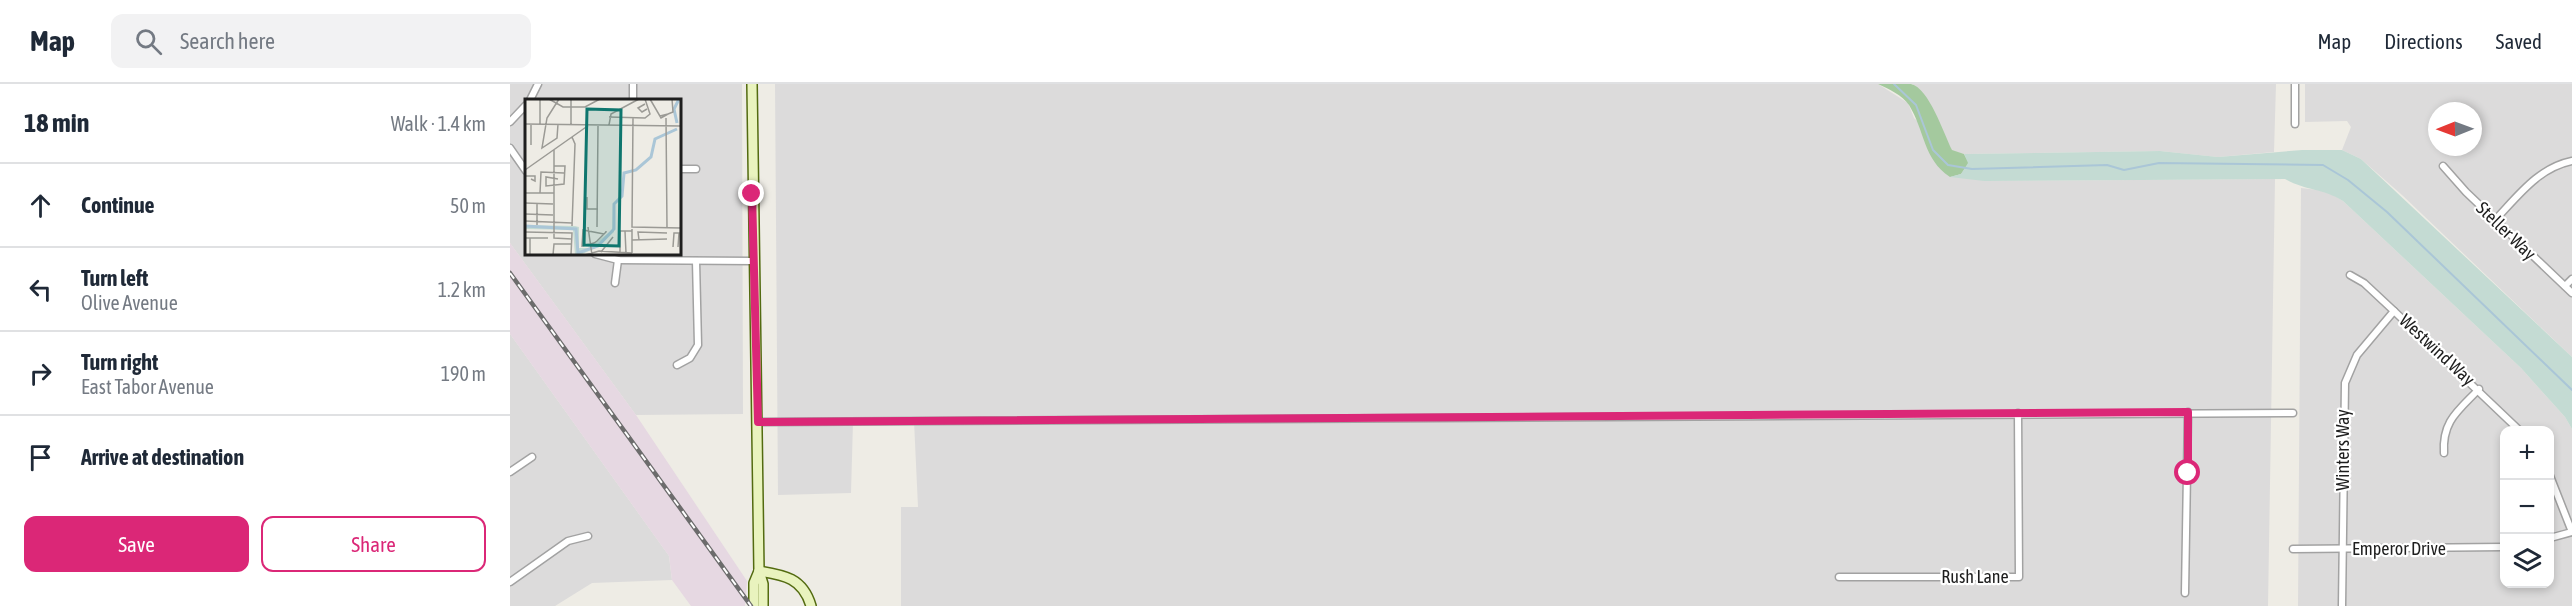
<!DOCTYPE html>
<html lang="en">
<head>
<meta charset="utf-8">
<style>
  :root { --surface:#fff; --page:#f2f2f3; --text:#1f2937; --muted:#747a83; --line:#e0e1e3; --accent:#db2777 }
  body { margin:0; font-family:"Asap Condensed",sans-serif; background:var(--page); color:var(--text) }
  .controls { position:absolute; right:18px; bottom:18px; display:grid; overflow:hidden; border-radius:12px; box-shadow:0 3px 9px #0003 }
  .controls button { width:54px; height:54px; display:grid; place-items:center; padding:0; border:0; border-bottom:2px solid var(--line); background:var(--surface); color:var(--text); font:30px sans-serif }
  .compass { position:absolute; left:1918px; top:18px; width:54px; height:54px; border-radius:50%; background:var(--surface); box-shadow:0 3px 9px #0003; rotate:269deg }
  .stop { position:absolute; width:18px; height:18px; margin:-14px; border:4px solid #db2777; border-radius:50%; background:#fff }
  .stop.end { background:#db2777; border-color:#fff; box-shadow:0 2px 6px #0008 }
  .list { margin:0; padding:0; list-style:none }
  h2 { display:flex; justify-content:space-between; align-items:center; height:78px; margin:0; padding:0 24px; font-size:26px }
  h2 small { font-size:20px; font-weight:400; color:var(--muted) }
  .list li { display:grid; grid-template-columns:39px 1fr auto; gap:18px; align-items:center; box-sizing:border-box; height:84px; padding:0 24px; border-top:2px solid var(--line) }
  .list b { display:block; font-size:22px; white-space:nowrap }
  .list p { margin:0; font-size:20px; white-space:nowrap; color:var(--muted) }
  .list em { font-size:20px; font-style:normal; color:var(--muted) }
  .actions { display:flex; gap:12px; padding:18px 24px }
  .actions a { flex:1; padding:14px 0; border:2px solid var(--accent); border-radius:12px; text-align:center; font-size:21px; color:var(--accent) }
  .actions .main { background:var(--accent); color:#fff }
  .icon { flex:none; width:33px; height:33px; fill:none; stroke:currentColor; stroke-width:2; stroke-linecap:round; stroke-linejoin:round }
  .map { position:relative; flex:none; width:2062px; height:522px; overflow:hidden }
  header { display:flex; align-items:center; gap:36px; box-sizing:border-box; height:84px; padding:0 30px; background:var(--surface); border-bottom:2px solid var(--line) }
  header strong { font-size:28px }
  nav { display:flex; gap:33px; margin-inline-start:auto; font-size:21px }
  .search { width:420px; height:54px; background:var(--page); display:flex; align-items:center; gap:15px; box-sizing:border-box; padding:0 21px; border-radius:12px; color:var(--muted); font-size:22px }
  main { display:flex }
  aside { flex:1; background:var(--surface) }
  .map>svg:first-child { display:block }
  .residential { fill:#dcdbdb; fill-rule:evenodd }
  .industrial { fill:#e6d8e2 }
  .forest { fill:#a4c99e }
  .wetland { fill:#c4dbd3 }
  .lines { fill:none; stroke-linecap:round; stroke-linejoin:round }
  .stream { stroke:#aac6d7; stroke-width:2 }
  .street-casing { stroke:#a2a2a2; stroke-width:9 }
  .secondary-casing { stroke:#536b10; stroke-width:12 }
  .street { stroke:#fff; stroke-width:6 }
  .secondary { stroke:#e9f3be; stroke-width:9 }
  .rail-casing { stroke:#6c6c6c; stroke-width:4.5 }
  .rail { stroke:#fff; stroke-width:2; stroke-dasharray:7; stroke-linecap:butt }
  .route { stroke:#db2777; stroke-width:8 }
  .labels { text-anchor:middle; stroke-width:4.5; stroke-linejoin:round; paint-order:stroke }
  .street-label { font-size:18px; fill:#1e1e1e; stroke:#fff }
  .inset-river { fill:none; stroke:#aac6d7; stroke-width:3 }
  .inset-road { fill:none; stroke:#9b9a95; stroke-width:1.5 }
  .view { fill:#0f766e; fill-opacity:0.15; stroke:#0f766e; stroke-width:3 }
  .inset-edge { fill:none; stroke:#1e1e1e; stroke-width:3 }
</style>
</head>
<body>
<header>
<strong>Map</strong>
<div class="search"><svg class="icon" aria-label="search" viewBox="0 0 24 24"><circle cx="10" cy="10" r="6"/><path d="M15 15l6 6"/></svg>Search here</div>
<nav><a>Map</a><a>Directions</a><a>Saved</a></nav>
</header>
<main>
<aside>
<h2>18 min<small>Walk · 1.4 km</small></h2>
<ul class="list">
<li><svg class="icon" aria-label="ahead" viewBox="0 0 24 24"><path d="M12 20V5M6 11l6-6 6 6"/></svg><div><b>Continue</b></div><em>50 m</em></li>
<li><svg class="icon" aria-label="left" viewBox="0 0 24 24"><path d="M17 20v-9H6M10 6l-5 5 5 5"/></svg><div><b>Turn left</b><p>Olive Avenue</p></div><em>1.2 km</em></li>
<li><svg class="icon" aria-label="right" viewBox="0 0 24 24"><path d="M7 20v-9h11M14 6l5 5-5 5"/></svg><div><b>Turn right</b><p>East Tabor Avenue</p></div><em>190 m</em></li>
<li><svg class="icon" aria-label="arrive" viewBox="0 0 24 24"><path d="M6 21V4h12l-3 4 3 4H6"/></svg><div><b>Arrive at destination</b></div></li>
</ul>
<div class="actions"><a class="main">Save</a><a>Share</a></div>
</aside>
<div class="map">
<svg width="2062" height="522" viewBox="0 0 2062 522">
  <rect width="100%" height="100%" fill="#eeece5"/>
  <!-- residential -->
  <g class="residential">
    <path d="M 0,0 L 232,0 L 233,330 L 126,331 L 0,159 ZM 16,16 L 170,16 L 170,170 L 16,170 Z"/>
    <polygon points="265,0 1368,0 1398,19 1404,34 1474,97 1765,95 1758,522 391,522 391,423 408,423 404,337 343,338 341,409 268,411"/>
    <polygon points="1402,0 1766,0 1764,68 1708,73 1650,67 1454,70 1442,67 1409,5"/>
    <path d="M 1795,0 L 2062,0 L 2062,273 L 1892,111 L 1851,75 L 1832,66 L 1841,43 L 1837,37 L 1795,38 ZM 1927,27 L 1963,27 L 1963,63 L 1927,63 Z"/>
    <path d="M 1791,104 L 1817,107 L 1833,117 L 2011,284 L 2055,333 L 2062,345 L 2062,522 L 1788,522 ZM 1994,346 L 2040,346 L 2040,500 L 1994,500 Z"/>
    <polygon points="0,250 159,472 162,496 82,499 45,522 0,522"/>
  </g>
  <!-- industrial -->
  <polygon class="industrial" points="0,159 126,331 237,497 235,522 181,522 162,496 159,472 0,250"/>
  <!-- forest -->
  <path class="forest" d="M 1368,0 C 1378,0 1391,0 1401,0 C 1419,4 1434,50 1442,66 L 1454,70 L 1459,79 L 1451,90 L 1440,93 C 1413,75 1415,47 1399,21 C 1392,11 1379,5 1368,0 Z"/>
  <!-- wetland -->
  <path class="wetland" d="M 1792,66 L 1832,66 L 1851,75 L 2062,273 L 2062,345 L 2055,333 L 2011,284 L 1833,117 C 1812,104 1796,107 1775,95 L 1474,97 L 1440,93 L 1451,90 L 1458,79 L 1454,70 L 1650,67 L 1708,73 Z"/>
  <g class="lines">
    <!-- stream -->
    <polyline class="stream" points="1384,0 1406,21 1423,66 1438,81 1462,85 1597,81 1614,86 1649,79 1813,81 1838,96 1877,128 2062,306"/>
    <defs>
      <g id="street">
        <polyline points="123,0 123,16"/>
        <polyline points="20,16 28,0"/>
        <polyline points="0,38 16,21"/>
        <polyline points="1785,40 1785,0"/>
        <polyline points="0,64 16,87"/>
        <polyline points="1933,82 1956,108 2062,209"/>
        <polyline points="170,85 186,85"/>
        <path d="M 1985,136 C 2008,112 2028,84 2062,77"/>
        <polyline points="85,170 108,176 243,177"/>
        <polyline points="1840,191 1854,199 1884,227 2009,346"/>
        <polyline points="105,199 108,176"/>
        <polyline points="2055,202 2062,195"/>
        <polyline points="167,281 180,274 188,261 186,177"/>
        <path d="M 248,338 C 759,335 1271,328 1783,329"/>
        <path d="M 1934,369 C 1932,337 1948,327 1969,305"/>
        <polyline points="0,388 22,373"/>
        <polyline points="2040,392 2062,448"/>
        <polyline points="2040,454 2062,448"/>
        <polyline points="1783,465 1994,463"/>
        <polyline points="1329,493 1509,493 1508,329"/>
        <polyline points="0,498 58,457 78,452"/>
        <polyline points="1675,509 1678,328"/>
        <polyline points="1832,522 1835,299 1847,271 1884,227"/>
      </g>
      <g id="secondary">
        <polyline points="242,0 249,487 253,500 253,522"/>
        <path d="M 249,487 C 274,491 293,494 301,522"/>
        <polyline points="244,522 244,499 249,487"/>
      </g>
    </defs>
    <!-- street casing -->
    <use href="#street" class="street-casing"/>
    <!-- secondary casing -->
    <use href="#secondary" class="secondary-casing"/>
    <!-- street -->
    <use href="#street" class="street"/>
    <!-- secondary -->
    <use href="#secondary" class="secondary"/>
    <defs>
      <polyline id="rail" points="0,189 241,522"/>
    </defs>
    <!-- rail casing -->
    <use href="#rail" class="rail-casing"/>
    <!-- rail -->
    <use href="#rail" class="rail"/>
  </g>
  <g class="lines">
    <!-- route -->
    <polyline class="route" points="242,110 248,338 1678,328 1678,389"/>
  </g>
  <g class="labels">
    <!-- street labels -->
    <g class="street-label">
      <text transform="translate(1996 147) rotate(44)" y="6">Steller Way</text>
      <text transform="translate(1927 266) rotate(43)" y="6">Westwind Way</text>
      <text transform="translate(1833 366) rotate(-90)" y="6">Winters Way</text>
      <text x="1889" y="471">Emperor Drive</text>
      <text x="1465" y="499">Rush Lane</text>
    </g>
  </g>
  <!-- overview -->
  <g transform="translate(15 15)">
    <rect width="156" height="156" fill="#eeece5"/>
    <path d="M 88,106 L 89,133 L 73,148 L 55,156 L 50,156 L 48,131 L 0,130 L 0,126 L 50,127 L 54,128 L 54,149 L 64,149 L 87,131 Z" fill="#c4dbd3"/>
    <path class="inset-river" d="M 152,24 L 149,10 L 154,0M 0,127 L 51,130 L 53,154 L 73,147 L 89,130 L 89,105 L 97,97 L 99,74 L 111,71 L 126,58 L 130,40 L 152,30"/>
    <path class="inset-road" d="M 24,0 L 38,8 L 60,8 L 75,0M 125,0 L 136,19 L 143,15 L 135,17M 120,5 L 113,9 L 117,13 L 122,10M 143,15 L 148,13 L 147,0M 84,18 L 120,19 L 125,15 L 120,0M 108,19 L 107,128 L 156,129M 141,19 L 142,129M 0,25 L 156,27M 15,25 L 15,0M 33,25 L 32,39 L 17,49 L 22,19 L 34,0M 46,25 L 46,0M 84,26 L 86,15 L 114,0M 47,38 L 50,45 L 47,127M 6,46 L 6,25M 29,51 L 29,139 L 47,140M 29,67 L 40,67 L 39,85 L 21,87 L 21,78 L 33,80M 0,71 L 64,26M 0,77 L 10,77 L 10,82 L 6,80M 0,94 L 29,94M 15,94 L 16,73 L 39,74M 62,98 L 62,110 L 73,110M 0,104 L 28,105M 12,105 L 12,126M 0,115 L 28,116M 0,122 L 47,124M 63,128 L 67,156M 72,128 L 73,27M 100,132 L 101,154M 0,133 L 47,134 L 46,156M 79,135 L 58,131 L 57,147 L 69,144 L 72,142 L 81,133 L 81,132M 0,139 L 23,139M 107,141 L 142,140M 114,141 L 113,133 L 142,134M 148,148 L 149,134 L 154,134 L 153,148M 76,153 L 88,138M 95,154 L 95,132 L 107,132M 107,154 L 107,130M 0,156 L 5,156 L 5,139M 28,156 L 29,145 L 47,145M 60,156 L 74,152 L 107,154"/>
    <path class="view" d="M 62,10 L 96,11 L 94,147 L 59,146 Z"/>
    <rect width="156" height="156" class="inset-edge"/>
  </g>
</svg>
<div class="controls">
<button>+</button>
<button>−</button>
<button><svg class="icon" aria-label="layers" viewBox="0 0 24 24"><path d="M12 4l9 5-9 5-9-5zM3 14l9 5 9-5"/></svg></button>
</div>
<svg class="compass" viewBox="-18 -18 36 36"><path d="M0-13l5 13h-10z" fill="#e53935"/><path d="M0 13l5-13h-10z" fill="#747a83"/></svg>
<div class="stop" style="left:1678px;top:389px"></div>
<div class="stop end" style="left:242px;top:110px"></div>
</div>
</main>
</body>
</html>
